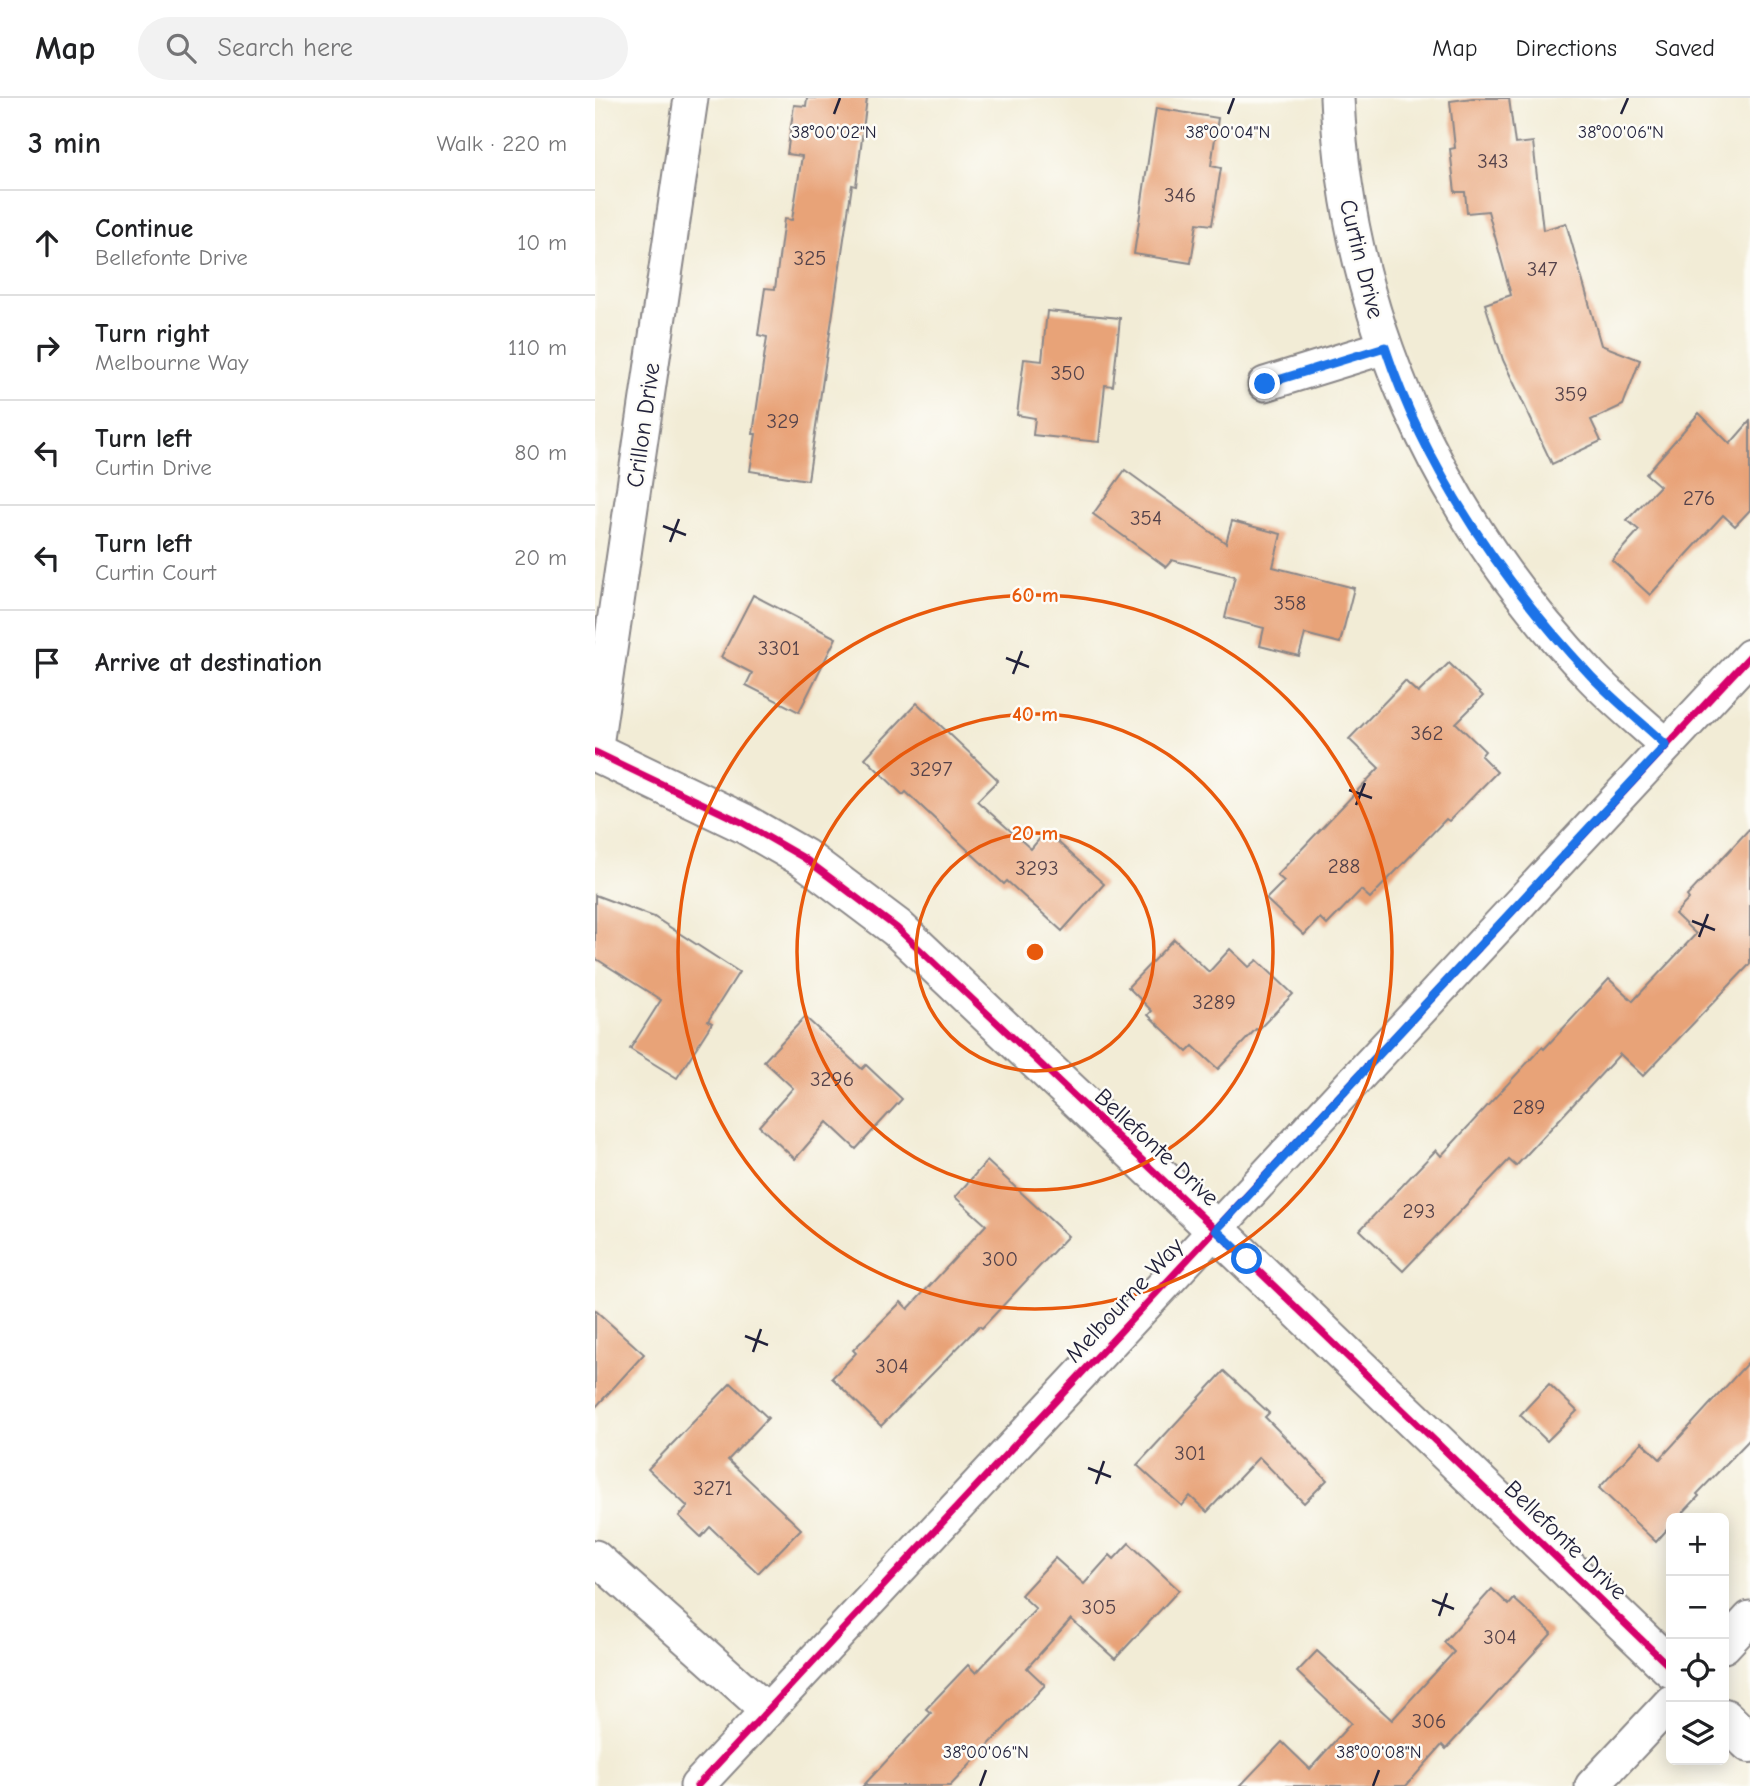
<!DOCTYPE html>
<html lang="en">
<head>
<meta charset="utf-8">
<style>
  :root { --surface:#fff; --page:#f2f2f2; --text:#202124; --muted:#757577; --line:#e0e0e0 }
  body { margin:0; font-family:"Comic Neue",sans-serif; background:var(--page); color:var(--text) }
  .controls { position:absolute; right:21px; bottom:21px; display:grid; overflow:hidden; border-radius:10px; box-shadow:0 4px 18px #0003 }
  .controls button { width:63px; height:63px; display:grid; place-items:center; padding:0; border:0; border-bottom:2px solid var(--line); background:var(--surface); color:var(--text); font:35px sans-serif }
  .stop { position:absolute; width:21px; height:21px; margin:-16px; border:5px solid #1a73e8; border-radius:50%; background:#fff }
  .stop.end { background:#1a73e8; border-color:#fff; box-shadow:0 2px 7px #0008 }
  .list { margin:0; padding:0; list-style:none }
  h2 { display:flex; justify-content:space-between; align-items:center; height:91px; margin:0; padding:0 28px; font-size:30px }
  h2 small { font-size:23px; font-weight:400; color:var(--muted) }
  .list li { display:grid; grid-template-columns:46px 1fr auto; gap:21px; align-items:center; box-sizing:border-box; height:105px; padding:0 28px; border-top:2px solid var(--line) }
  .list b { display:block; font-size:26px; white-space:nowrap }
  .list p { margin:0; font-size:23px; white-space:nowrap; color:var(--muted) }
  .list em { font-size:23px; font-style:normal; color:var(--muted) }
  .icon { flex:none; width:38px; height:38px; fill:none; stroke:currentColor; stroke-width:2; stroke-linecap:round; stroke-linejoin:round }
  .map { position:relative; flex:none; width:1155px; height:1688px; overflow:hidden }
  header { display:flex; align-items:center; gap:42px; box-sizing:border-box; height:98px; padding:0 35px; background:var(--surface); border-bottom:2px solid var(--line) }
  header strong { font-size:33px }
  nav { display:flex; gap:38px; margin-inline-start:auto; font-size:24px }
  .search { width:490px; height:63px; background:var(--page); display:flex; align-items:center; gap:18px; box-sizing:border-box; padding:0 24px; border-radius:38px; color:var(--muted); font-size:26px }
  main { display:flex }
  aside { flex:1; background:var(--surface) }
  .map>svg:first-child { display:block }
  .building { fill:#e8a378 }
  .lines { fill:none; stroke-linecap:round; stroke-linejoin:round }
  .minor-casing { stroke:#8a8788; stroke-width:37 }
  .tertiary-casing { stroke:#8a8788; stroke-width:42 }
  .minor { stroke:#fff; stroke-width:33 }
  .tertiary { stroke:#fff; stroke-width:38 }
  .cycleway-casing { stroke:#fdfcf7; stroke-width:11 }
  .cycleway { stroke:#d6006c; stroke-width:7 }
  .route { stroke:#1a73e8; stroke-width:9 }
  .ticks { fill:none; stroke:#22223b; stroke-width:2.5 }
  .ring { fill:none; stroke:#e8590c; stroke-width:3.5 }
  .labels { text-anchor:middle; stroke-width:5; stroke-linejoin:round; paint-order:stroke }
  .number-label { font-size:21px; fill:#54424a }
  .street-label { font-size:24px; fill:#22223b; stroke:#fdfcf7 }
  .ticks-label { font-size:18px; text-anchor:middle; fill:#22223b; stroke:#fdfcf7; stroke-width:5; stroke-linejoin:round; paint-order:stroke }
  .centre { fill:#e8590c; stroke:#fdfcf7; stroke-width:3.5 }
  .ring-label { font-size:21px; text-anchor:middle; font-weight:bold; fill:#e8590c; stroke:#fdfcf7; stroke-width:5; stroke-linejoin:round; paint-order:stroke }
</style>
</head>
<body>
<header>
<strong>Map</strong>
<div class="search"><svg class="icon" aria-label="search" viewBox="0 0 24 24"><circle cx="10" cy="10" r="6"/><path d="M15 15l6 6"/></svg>Search here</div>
<nav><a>Map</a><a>Directions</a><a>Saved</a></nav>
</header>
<main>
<aside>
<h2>3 min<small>Walk · 220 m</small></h2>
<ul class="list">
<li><svg class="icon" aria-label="ahead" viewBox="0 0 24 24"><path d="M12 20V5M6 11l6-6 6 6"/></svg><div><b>Continue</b><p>Bellefonte Drive</p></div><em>10 m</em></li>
<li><svg class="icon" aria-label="right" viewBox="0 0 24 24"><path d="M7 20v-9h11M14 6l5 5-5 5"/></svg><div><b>Turn right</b><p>Melbourne Way</p></div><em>110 m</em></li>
<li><svg class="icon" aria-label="left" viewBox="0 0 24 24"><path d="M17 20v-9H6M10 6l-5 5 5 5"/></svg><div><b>Turn left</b><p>Curtin Drive</p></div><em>80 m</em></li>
<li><svg class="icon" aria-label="left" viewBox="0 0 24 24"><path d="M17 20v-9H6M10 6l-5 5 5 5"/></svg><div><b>Turn left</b><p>Curtin Court</p></div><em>20 m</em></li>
<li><svg class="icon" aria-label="arrive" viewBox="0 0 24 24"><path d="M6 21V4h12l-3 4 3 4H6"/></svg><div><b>Arrive at destination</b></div></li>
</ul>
</aside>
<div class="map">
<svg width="1155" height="1688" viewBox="0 0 1155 1688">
  <rect width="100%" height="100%" fill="#fdfcf7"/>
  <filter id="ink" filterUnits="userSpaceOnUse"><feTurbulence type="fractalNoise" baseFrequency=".0143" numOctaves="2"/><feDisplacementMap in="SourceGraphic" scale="14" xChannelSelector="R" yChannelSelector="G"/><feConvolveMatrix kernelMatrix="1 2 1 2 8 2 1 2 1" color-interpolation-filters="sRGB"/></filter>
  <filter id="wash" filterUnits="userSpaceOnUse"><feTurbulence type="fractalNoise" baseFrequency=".00686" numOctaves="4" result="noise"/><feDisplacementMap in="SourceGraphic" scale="28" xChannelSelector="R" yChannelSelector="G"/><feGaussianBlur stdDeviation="1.57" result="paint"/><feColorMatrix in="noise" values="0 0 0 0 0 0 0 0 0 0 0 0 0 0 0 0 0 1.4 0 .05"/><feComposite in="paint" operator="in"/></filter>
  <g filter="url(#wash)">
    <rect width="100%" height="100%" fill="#f2ecd6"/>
    <g id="blocks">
      <!-- building -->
      <g class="building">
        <polygon points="212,0 272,0 261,88 257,87 213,382 155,373 161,336 158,336 172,239 163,237 170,190 180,191 189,121 197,122 207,58 192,56 199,7 211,8"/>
        <polygon points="878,0 914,0 920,46 938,44 948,132 971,125 1006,247 1045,262 1028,307 996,322 1006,343 957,366 908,262 890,206 916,197 893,113 872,115 870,94 860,94 855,51 860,50 855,3"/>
        <polygon points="561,10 623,20 616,68 626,70 617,127 602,125 596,165 539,156"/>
        <polygon points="452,213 525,220 518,288 510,287 504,344 438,337 440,320 422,317 429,261 447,263"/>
        <polygon points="1104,315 1135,346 1155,323 1155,412 1140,428 1128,417 1055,497 1017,462 1044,432 1032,422 1065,388 1051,376"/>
        <polygon points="530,372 631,445 637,423 686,436 678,469 759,490 745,545 710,536 704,558 665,548 669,530 630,520 640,478 577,462 571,469 498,416"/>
        <polygon points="158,497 241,540 204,614 151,587 157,575 126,559"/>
        <polygon points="854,565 888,598 861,625 890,653 886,658 902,674 854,723 851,721 775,800 766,792 732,827 725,820 709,837 671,801 689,783 682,777 784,670 754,641 810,583 823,595"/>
        <polygon points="322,605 403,682 382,703 436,751 451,733 509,786 467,833 412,783 409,786 311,694 308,697 270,660"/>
        <polygon points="1155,730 1155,866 1048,978 1025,956 921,1068 914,1062 808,1173 765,1132 841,1052 846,1058 947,949 949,951 1014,881 1038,903 1101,836 1080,816 1094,801 1092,798"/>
        <polygon points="0,797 59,819 144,874 113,923 117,925 82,980 35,951 66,902 0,860"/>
        <polygon points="579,841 614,874 635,851 654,869 662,862 698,896 663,932 661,931 623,971 598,948 592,954 553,917 557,913 533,889"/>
        <polygon points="210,919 267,971 271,967 307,1001 261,1051 232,1024 200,1061 164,1028 198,990 169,963"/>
        <polygon points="392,1063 473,1138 387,1230 384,1228 286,1328 237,1280 261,1255 258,1252 306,1204 313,1211 391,1127 360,1099"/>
        <polygon points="0,1212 49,1256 0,1310"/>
        <polygon points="1155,1262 1155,1341 1102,1396 1104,1398 1083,1420 1076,1420 1076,1427 1061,1444 1004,1390 1047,1344 1065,1361"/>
        <polygon points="629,1273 674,1315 670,1319 732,1382 709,1405 664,1359 612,1414 595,1398 587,1408 542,1367"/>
        <polygon points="136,1285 173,1320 133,1362 206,1431 163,1475 115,1429 106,1439 84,1418 93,1409 53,1371"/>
        <polygon points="954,1286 982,1313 952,1343 925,1317"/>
        <polygon points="534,1445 584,1492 520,1561 476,1521 432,1570 450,1587 355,1688 268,1688 336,1615 331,1611 373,1567 381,1575 441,1511 426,1497 460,1460 489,1486 515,1457 519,1461"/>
        <polygon points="897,1491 914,1507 919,1501 957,1535 851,1651 847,1647 811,1688 645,1688 687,1644 715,1671 756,1625 702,1574 722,1553 797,1622 859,1554 849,1544"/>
      </g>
    </g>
  </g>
  <g filter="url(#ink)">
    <use href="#blocks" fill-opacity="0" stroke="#8a8788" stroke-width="2"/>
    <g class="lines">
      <defs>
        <g id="minor">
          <path d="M 742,0 C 752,220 845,420 997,579 C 1020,603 1046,624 1071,647"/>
          <polyline points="670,286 790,249"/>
          <polyline points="0,654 96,0"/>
          <polyline points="0,1459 173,1613"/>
          <polyline points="1129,1548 1155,1520"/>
          <polyline points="102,1688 1155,558"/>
          <polyline points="997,1688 1076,1604"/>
        </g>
        <g id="tertiary">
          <polyline points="0,654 148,725 209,760 302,830 621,1132 1076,1570"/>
          <polyline points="1129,1620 1155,1645"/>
        </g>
      </defs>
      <!-- minor casing -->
      <use href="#minor" class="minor-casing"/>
      <!-- tertiary casing -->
      <use href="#tertiary" class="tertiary-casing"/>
      <!-- minor -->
      <use href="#minor" class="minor"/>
      <!-- tertiary -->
      <use href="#tertiary" class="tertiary"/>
      <defs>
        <g id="cycleway">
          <polyline points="0,654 148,725 209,760 302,830 621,1132 1076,1570"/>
          <polyline points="102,1688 1155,558"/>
        </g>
      </defs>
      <!-- cycleway casing -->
      <use href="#cycleway" class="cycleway-casing"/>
      <!-- cycleway -->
      <use href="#cycleway" class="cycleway"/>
    </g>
  </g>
  <g class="lines" filter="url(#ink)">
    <!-- route -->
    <path class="route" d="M 652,1161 L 621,1132 L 1071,647 C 1046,624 1019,602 996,578 C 908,484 831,373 790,249 L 670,286"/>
  </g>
  <!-- ticks -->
  <path class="ticks" d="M 239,16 L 245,0M 633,16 L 639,0M 1026,16 L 1033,0M 68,428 L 91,437M 75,444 L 84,421M 411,560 L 434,569M 418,576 L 427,553M 754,692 L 777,700M 761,707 L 770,685M 1097,823 L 1120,832M 1104,839 L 1113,816M 150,1238 L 173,1247M 158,1254 L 166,1231M 493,1370 L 516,1379M 501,1386 L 509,1363M 837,1502 L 859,1511M 844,1518 L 852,1495M 385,1688 L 391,1672M 778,1688 L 784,1672"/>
  <!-- distance rings -->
  <g class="ring">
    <circle cx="440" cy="854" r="119"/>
    <circle cx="440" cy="854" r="238"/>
    <circle cx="440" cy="854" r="357"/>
  </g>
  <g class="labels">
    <!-- number labels -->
    <g class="number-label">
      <text x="898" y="70">343</text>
      <text x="585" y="104">346</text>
      <text x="215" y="167">325</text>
      <text x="947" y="178">347</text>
      <text x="473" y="282">350</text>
      <text x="976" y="303">359</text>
      <text x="188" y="330">329</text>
      <text x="1104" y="407">276</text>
      <text x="551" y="427">354</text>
      <text x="695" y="512">358</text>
      <text x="184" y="557">3301</text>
      <text x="832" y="642">362</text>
      <text x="336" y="678">3297</text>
      <text x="749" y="775">288</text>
      <text x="442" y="777">3293</text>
      <text x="619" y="911">3289</text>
      <text x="237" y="988">3296</text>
      <text x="934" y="1016">289</text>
      <text x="824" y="1120">293</text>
      <text x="405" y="1168">300</text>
      <text x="297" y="1275">304</text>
      <text x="595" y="1362">301</text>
      <text x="118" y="1397">3271</text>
      <text x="504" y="1516">305</text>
      <text x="905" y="1546">304</text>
      <text x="834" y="1630">306</text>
    </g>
    <!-- street labels -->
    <g class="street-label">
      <text transform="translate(767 161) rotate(76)" y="8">Curtin Drive</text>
      <text transform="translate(48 327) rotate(-82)" y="8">Crillon Drive</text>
      <text transform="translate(562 1049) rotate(43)" y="8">Bellefonte Drive</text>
      <text transform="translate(529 1202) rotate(-47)" y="8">Melbourne Way</text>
      <text transform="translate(971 1442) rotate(44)" y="8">Bellefonte Drive</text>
    </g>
  </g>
  <g class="ticks-label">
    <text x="239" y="40">38°00'02"N</text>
    <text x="633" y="40">38°00'04"N</text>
    <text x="1026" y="40">38°00'06"N</text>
    <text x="391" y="1660">38°00'06"N</text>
    <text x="784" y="1660">38°00'08"N</text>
  </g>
  <circle cx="440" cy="854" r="10" class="centre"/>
  <g class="ring-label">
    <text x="440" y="504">60 m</text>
    <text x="440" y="623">40 m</text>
    <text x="440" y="742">20 m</text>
  </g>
</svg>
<div class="controls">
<button>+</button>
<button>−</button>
<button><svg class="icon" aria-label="locate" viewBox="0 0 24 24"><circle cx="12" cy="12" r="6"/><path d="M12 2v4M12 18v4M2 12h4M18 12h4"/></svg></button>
<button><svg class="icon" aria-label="layers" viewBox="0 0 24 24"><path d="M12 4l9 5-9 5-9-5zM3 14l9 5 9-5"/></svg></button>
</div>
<div class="stop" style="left:652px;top:1161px"></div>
<div class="stop end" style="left:670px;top:286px"></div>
</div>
</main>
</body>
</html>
